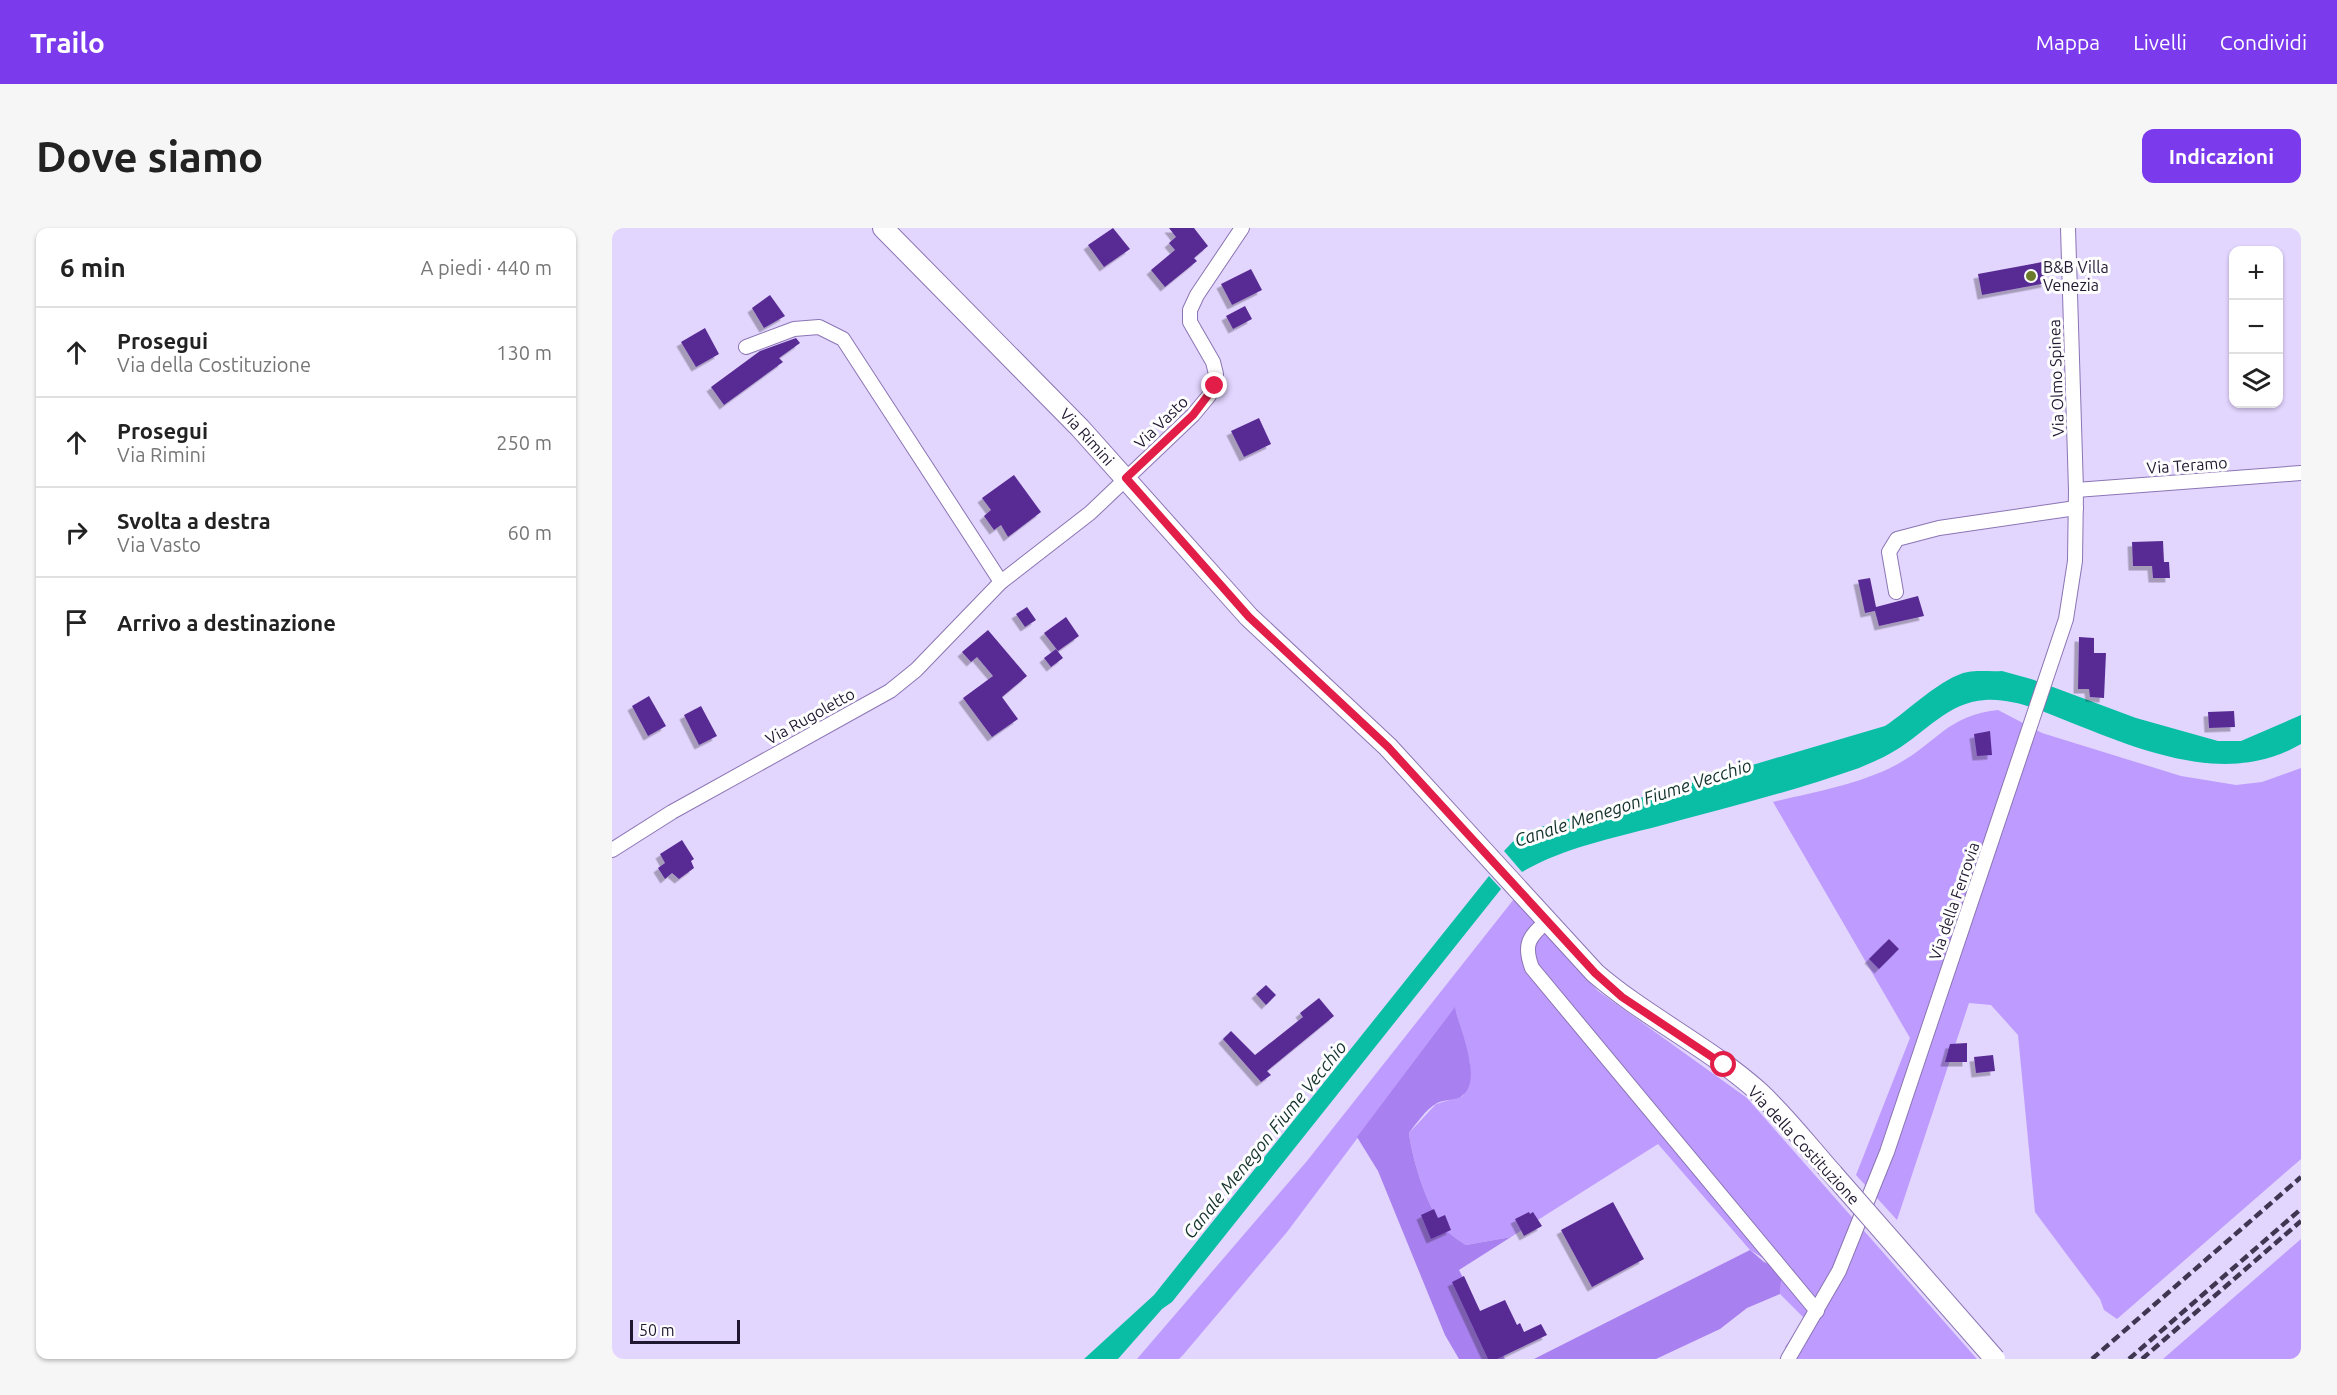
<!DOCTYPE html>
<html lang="it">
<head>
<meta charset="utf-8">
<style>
  :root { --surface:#fff; --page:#f6f6f6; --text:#222; --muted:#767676; --line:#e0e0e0; --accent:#7c3aed }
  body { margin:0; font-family:Ubuntu,sans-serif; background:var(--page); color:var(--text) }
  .controls { position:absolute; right:18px; top:18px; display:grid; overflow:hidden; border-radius:12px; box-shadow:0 2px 4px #0004 }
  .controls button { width:54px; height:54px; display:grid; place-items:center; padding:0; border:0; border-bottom:2px solid var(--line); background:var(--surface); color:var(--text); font:30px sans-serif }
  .scale { position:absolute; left:18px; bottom:15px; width:110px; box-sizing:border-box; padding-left:6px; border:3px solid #201830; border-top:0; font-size:16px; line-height:21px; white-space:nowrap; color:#201830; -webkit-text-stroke:4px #fefefe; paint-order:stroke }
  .stop { position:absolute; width:18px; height:18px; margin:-14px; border:4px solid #e11d48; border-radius:50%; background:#fff }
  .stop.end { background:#e11d48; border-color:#fff; box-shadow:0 2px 6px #0008 }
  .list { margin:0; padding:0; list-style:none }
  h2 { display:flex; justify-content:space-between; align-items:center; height:78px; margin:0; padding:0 24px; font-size:26px }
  h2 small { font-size:20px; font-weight:400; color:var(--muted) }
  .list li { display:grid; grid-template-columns:39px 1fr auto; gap:18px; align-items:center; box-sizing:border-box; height:90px; padding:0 24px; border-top:2px solid var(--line) }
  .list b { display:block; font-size:22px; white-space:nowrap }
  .list p { margin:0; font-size:20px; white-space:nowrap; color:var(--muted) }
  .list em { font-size:20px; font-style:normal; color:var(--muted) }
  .icon { flex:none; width:33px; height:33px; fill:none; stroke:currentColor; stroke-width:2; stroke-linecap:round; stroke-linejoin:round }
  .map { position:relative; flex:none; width:1689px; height:1131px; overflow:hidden; border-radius:12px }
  header { display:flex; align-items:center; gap:36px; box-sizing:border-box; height:84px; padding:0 30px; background:var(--accent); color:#fff }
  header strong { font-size:28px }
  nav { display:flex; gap:33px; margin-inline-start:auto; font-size:21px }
  .intro { display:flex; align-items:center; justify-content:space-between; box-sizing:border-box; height:144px; padding:0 36px }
  h1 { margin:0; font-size:42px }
  .button { padding:15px 27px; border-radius:12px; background:var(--accent); color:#fff; font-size:21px; font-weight:700 }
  main { display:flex; gap:36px; padding:0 36px }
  aside { flex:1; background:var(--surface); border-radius:12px; box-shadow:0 2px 4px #0004 }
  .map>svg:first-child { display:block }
  .green { fill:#be9bfe }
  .forest { fill:#a980ef }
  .water { fill:#0abea5 }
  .building { fill:#592b94; filter:url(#shadow) }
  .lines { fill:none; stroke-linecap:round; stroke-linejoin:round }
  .minor-casing { stroke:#8b75b4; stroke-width:16 }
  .secondary-casing { stroke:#8b75b4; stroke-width:22 }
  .minor { stroke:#fff; stroke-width:14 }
  .secondary { stroke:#fff; stroke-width:20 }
  .rail { stroke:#3f3751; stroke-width:4.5; stroke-dasharray:9 4.5; stroke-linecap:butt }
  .secondary-bridge-casing { stroke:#8b75b4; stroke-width:22; stroke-linecap:butt }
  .secondary-bridge { stroke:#fff; stroke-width:20 }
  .route { stroke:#e11d48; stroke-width:8 }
  .poi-dot { fill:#6c7b29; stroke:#fefefe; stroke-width:2 }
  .labels { text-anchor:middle; stroke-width:6; stroke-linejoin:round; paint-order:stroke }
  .poi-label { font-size:16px; fill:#201830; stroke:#fefefe; text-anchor:start }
  .street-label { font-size:16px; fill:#201830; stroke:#fefefe }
  .water-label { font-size:18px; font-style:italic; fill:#13322c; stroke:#fefefe }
</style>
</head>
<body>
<header>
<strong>Trailo</strong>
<nav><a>Mappa</a><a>Livelli</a><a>Condividi</a></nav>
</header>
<div class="intro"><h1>Dove siamo</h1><a class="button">Indicazioni</a></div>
<main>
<aside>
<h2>6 min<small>A piedi · 440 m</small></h2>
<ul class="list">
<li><svg class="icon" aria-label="ahead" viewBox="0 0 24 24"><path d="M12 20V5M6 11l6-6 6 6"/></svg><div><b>Prosegui</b><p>Via della Costituzione</p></div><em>130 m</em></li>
<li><svg class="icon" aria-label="ahead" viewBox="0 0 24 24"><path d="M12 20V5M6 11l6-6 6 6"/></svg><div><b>Prosegui</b><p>Via Rimini</p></div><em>250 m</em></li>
<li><svg class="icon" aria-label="right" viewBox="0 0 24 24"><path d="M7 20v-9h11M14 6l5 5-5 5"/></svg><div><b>Svolta a destra</b><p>Via Vasto</p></div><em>60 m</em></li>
<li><svg class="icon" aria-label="arrive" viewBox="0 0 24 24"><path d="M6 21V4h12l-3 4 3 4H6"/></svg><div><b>Arrivo a destinazione</b></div></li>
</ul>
</aside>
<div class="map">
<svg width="1689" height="1131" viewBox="0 0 1689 1131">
  <defs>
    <filter id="shadow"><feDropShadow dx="-4.5" dy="4.5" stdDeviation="0" flood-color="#0004"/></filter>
  </defs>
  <rect width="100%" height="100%" fill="#e2d5fe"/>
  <!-- green -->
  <g class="green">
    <path d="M 1386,482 L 1430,505 L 1569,548 L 1624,557 L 1650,554 L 1689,540 L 1689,931 L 1505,1091 L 1492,1082 L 1488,1071 L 1423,984 L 1406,807 L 1379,777 L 1357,775 L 1285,992 L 1244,947 L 1298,810 L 1161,574 C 1201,564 1246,557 1284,537 C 1325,515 1334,488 1386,482 Z"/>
    <path d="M 902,671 L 986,763 L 1135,870 L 1365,1131 L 1175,1131 L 1173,1119 L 1193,1091 L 1168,1066 L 1170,1042 L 1138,1022 L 1046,916 L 899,1009 L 854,1017 C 848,1013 840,1008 835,1003 C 816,984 800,931 797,905 L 824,876 L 851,868 L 858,835 L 843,780 L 675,1004 L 571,1127 L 567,1131 L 525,1131 L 695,933 Z"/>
    <polygon points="1689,1011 1689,1131 1551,1131"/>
  </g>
  <!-- forest -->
  <g class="forest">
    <path d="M 843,779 C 847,800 871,851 851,867 C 845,873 833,871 825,875 C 814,881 804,896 797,905 C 800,931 816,984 835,1003 C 840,1008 848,1013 854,1017 L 899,1009 L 847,1042 L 893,1131 L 847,1131 L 833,1107 L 766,943 L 745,909 Z"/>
    <polygon points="1138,1022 1152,1034 1170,1042 1168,1066 1135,1080 1108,1101 1044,1131 922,1131"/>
  </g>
  <!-- water -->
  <g class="water">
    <path d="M 1390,443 L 1419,451 L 1524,490 L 1606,513 L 1629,513 L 1689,487 L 1689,516 C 1616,559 1531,523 1460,495 C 1432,484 1403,470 1373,472 C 1336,474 1313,505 1284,522 C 1273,529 1259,535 1247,540 C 1182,563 1114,580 1047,598 C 1001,610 951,620 910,644 L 892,623 L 909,605 L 1273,498 C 1295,484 1331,448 1356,444 C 1367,442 1379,444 1390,443 Z"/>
    <polygon points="877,648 889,661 560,1074 550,1081 506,1131 472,1131 542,1067"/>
  </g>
  <!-- building -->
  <g class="building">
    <polygon points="501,0 518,21 492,39 476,17"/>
    <polygon points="557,0 582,0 596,18 582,30 585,33 553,59 539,42 563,22 557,15 564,9"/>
    <polygon points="1430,34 1434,55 1370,67 1366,46"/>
    <polygon points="639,41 650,62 620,77 609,56"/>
    <polygon points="158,67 173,88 152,100 140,80"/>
    <polygon points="633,78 640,91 621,101 614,88"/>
    <polygon points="93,100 107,126 84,139 69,114"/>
    <polygon points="184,110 188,115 167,130 171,134 112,177 99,159 148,123"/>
    <polygon points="647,190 659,216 632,229 619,203"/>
    <polygon points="402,247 429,284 396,309 389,297 382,302 372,288 379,282 370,270"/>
    <polygon points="1551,313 1552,334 1557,334 1558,350 1541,350 1540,338 1521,338 1520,314"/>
    <polygon points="1258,350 1264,379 1306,368 1312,388 1267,398 1263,383 1253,385 1246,352"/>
    <polygon points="415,379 424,392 413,399 404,386"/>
    <polygon points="454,389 467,408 446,423 432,405"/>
    <polygon points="376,402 415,448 390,469 406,491 380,509 351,470 381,448 365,429 359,434 350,424"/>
    <polygon points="1467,409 1482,410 1482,425 1494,425 1492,470 1478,469 1477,461 1466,461"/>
    <polygon points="444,421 451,430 439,439 432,430"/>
    <polygon points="37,468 54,498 36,508 20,478"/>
    <polygon points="89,478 105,508 87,517 72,487"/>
    <polygon points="1622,483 1623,499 1597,500 1596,484"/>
    <polygon points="1378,503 1380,527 1365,528 1362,506"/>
    <polygon points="70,612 82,631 79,633 82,640 67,651 60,645 53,651 46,640 53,635 48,626"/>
    <polygon points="1277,711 1287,721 1267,741 1257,731"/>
    <polygon points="654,757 664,767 654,777 644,766"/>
    <polygon points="707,770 722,788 655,843 659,847 649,854 611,811 619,803 643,827 691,789 688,785"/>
    <polygon points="1355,815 1355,834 1333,834 1338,816"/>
    <polygon points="1381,827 1383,843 1364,845 1362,829"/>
    <polygon points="1001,974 1032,1031 980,1059 949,1002"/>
    <polygon points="822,981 826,990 833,987 839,1002 819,1011 809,987"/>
    <polygon points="917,984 918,986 921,984 930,998 912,1008 903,991"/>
    <polygon points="852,1048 868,1083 893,1072 905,1097 908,1095 912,1104 929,1096 935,1107 885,1131 876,1131 840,1054"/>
  </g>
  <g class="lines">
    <defs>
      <g id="minor">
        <polyline points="134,119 182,101 207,99 231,111 389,354"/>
        <polyline points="1464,262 1689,245"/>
        <polyline points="1284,364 1277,324 1285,311 1327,300 1464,280"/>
        <polyline points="0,622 60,584 278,463 304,442 389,354 478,285 581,187 596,169 603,158 604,146 601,134 578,94 578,82 585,67 630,0"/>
        <path d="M 935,693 C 917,709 911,716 920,740 L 1205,1083"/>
        <polyline points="1176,1131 1227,1043 1275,924 1454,391 1463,333 1464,262 1456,0"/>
      </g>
      <g id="secondary">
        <path id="s1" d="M 271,0 L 468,200 L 637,389 L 776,519 L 983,745 C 1034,789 1097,819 1147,864 C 1174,889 1197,919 1221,946"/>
      </g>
    </defs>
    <!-- minor casing -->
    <use href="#minor" class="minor-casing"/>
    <!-- secondary casing -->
    <use href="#secondary" class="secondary-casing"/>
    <!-- minor -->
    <use href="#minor" class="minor"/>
    <!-- secondary -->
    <use href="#secondary" class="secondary"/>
    <!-- rail -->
    <g class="rail">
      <polyline points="1480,1131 1689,949"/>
      <polyline points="1517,1131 1689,981"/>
      <polyline points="1530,1131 1689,993"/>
    </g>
    <defs>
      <polyline id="secondary-bridge" points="1221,946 1383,1131"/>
    </defs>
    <!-- secondary-bridge casing -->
    <use href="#secondary-bridge" class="secondary-bridge-casing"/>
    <!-- secondary-bridge -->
    <use href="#secondary-bridge" class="secondary-bridge"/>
  </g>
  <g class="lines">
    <!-- route -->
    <polyline class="route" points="603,158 581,187 514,250 637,389 776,519 983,745 1010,769 1112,837"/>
  </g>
  <!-- markers -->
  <circle class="poi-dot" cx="1419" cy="48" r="6"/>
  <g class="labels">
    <!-- poi labels -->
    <g class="poi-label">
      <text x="1431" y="45">B&amp;B Villa<tspan x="1431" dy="18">Venezia</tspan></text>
    </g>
    <!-- street labels -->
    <g class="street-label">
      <text transform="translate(1444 150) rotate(-92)" y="6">Via Olmo Spinea</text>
      <text transform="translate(549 194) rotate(-44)" y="6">Via Vasto</text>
      <text dy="6" stroke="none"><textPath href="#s1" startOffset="292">Via Rimini</textPath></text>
      <text transform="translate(1575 237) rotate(-4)" y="6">Via Teramo</text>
      <text transform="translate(198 488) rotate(-29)" y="6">Via Rugoletto</text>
      <text transform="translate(1342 673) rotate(-71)" y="6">Via della Ferrovia</text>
      <text transform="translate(1192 917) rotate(47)" y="6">Via della Costituzione</text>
    </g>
    <!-- water labels -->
    <g class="water-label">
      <text transform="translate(1021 575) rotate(-18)" y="6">Canale Menegon Fiume Vecchio</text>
      <text transform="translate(653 912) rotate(-51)" y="6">Canale Menegon Fiume Vecchio</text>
    </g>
  </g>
</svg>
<div class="controls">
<button>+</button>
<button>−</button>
<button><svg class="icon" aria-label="layers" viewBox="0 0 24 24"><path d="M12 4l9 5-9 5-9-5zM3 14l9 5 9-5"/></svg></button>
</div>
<div class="scale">50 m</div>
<div class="stop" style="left:1112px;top:837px"></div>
<div class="stop end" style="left:603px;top:158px"></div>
</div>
</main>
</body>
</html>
